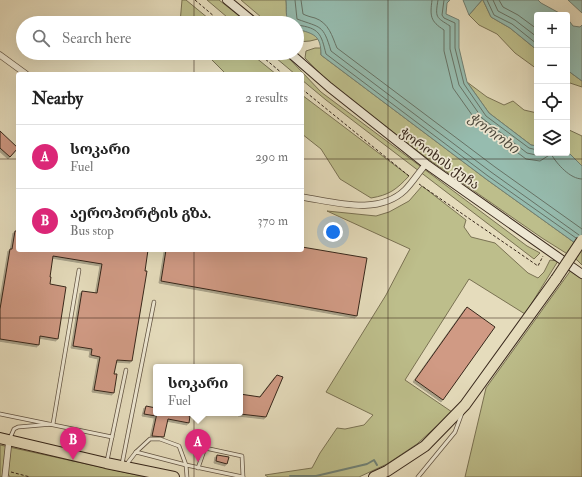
<!DOCTYPE html>
<html lang="en">
<head>
<meta charset="utf-8">
<style>
  :root { --surface:#fff; --page:#f6f6f6; --text:#222; --muted:#767676; --line:#e0e0e0; --accent:#db2777 }
  body { margin:0; font-family:"IM FELL Double Pica","Noto Serif Georgian",serif; background:var(--page); color:var(--text) }
  .controls { position:absolute; right:12px; top:12px; display:grid; overflow:hidden; border-radius:4px; box-shadow:0 4px 16px #0002 }
  .controls button { width:36px; height:36px; display:grid; place-items:center; padding:0; border:0; border-bottom:1px solid var(--line); background:var(--surface); color:var(--text); font:20px sans-serif }
  .you { position:absolute; left:333px; top:232px; width:14px; height:14px; margin:-10px; border:3px solid #fff; border-radius:50%; background:#1a73e8; box-shadow:0 0 0 6px #1a73e833 }
  .badge { display:grid; place-items:center; width:26px; height:26px; border-radius:50%; background:var(--accent); color:#fff; font-size:13px; font-weight:700 }
  .pin { position:absolute; translate:-50% -33px; filter:drop-shadow(0 1px 2px #0008) }
  .pin::after { content:''; position:absolute; top:21px; width:14px; height:12px; background:inherit; clip-path:polygon(0 0,100% 0,50% 100%) }
  .popup { position:absolute; left:153px; top:364px; width:90px; height:52px; box-sizing:border-box; display:grid; place-content:center; border-radius:4px; background:var(--surface); filter:drop-shadow(0 1px 3px #0005); font-size:13px; white-space:nowrap; color:var(--muted) }
  .popup b { font-size:15px; color:var(--text) }
  .popup::after { content:''; position:absolute; left:50%; top:100%; margin-left:-8px; border:8px solid transparent; border-top-color:var(--surface) }
  .list { margin:0; padding:0; list-style:none }
  h2 { display:flex; justify-content:space-between; align-items:center; height:52px; margin:0; padding:0 16px; font-size:17px }
  h2 small { font-size:13px; font-weight:400; color:var(--muted) }
  .list li { display:grid; grid-template-columns:26px 1fr auto; gap:12px; align-items:center; box-sizing:border-box; height:64px; padding:0 16px; border-top:1px solid var(--line) }
  .list b { display:block; font-size:15px; white-space:nowrap }
  .list p { margin:0; font-size:13px; white-space:nowrap; color:var(--muted) }
  .list em { font-size:13px; font-style:normal; color:var(--muted) }
  .icon { flex:none; width:22px; height:22px; fill:none; stroke:currentColor; stroke-width:2; stroke-linecap:round; stroke-linejoin:round }
  .map { position:relative; flex:none; width:582px; height:477px; overflow:hidden }
  .search { position:absolute; background:var(--surface); box-shadow:0 4px 16px #0002; left:16px; top:16px; width:288px; height:44px; display:flex; align-items:center; gap:10px; box-sizing:border-box; padding:0 14px; border-radius:22px; color:var(--muted); font-size:15px }
  .panel { position:absolute; background:var(--surface); box-shadow:0 4px 16px #0002; left:16px; top:72px; width:288px; height:180px; border-radius:4px }
  .map>svg:first-child { display:block }
  .green { fill:#bdbe8b; stroke:#7a7253 }
  .water { fill:#96bcaf; stroke:#708074 }
  .lines { fill:none; stroke-linecap:round; stroke-linejoin:round }
  .shore { stroke:#667265; stroke-width:1 }
  .stream { stroke:#708074; stroke-width:2 }
  .building { fill:#d09a84; stroke:#37271b; filter:url(#shadow) }
  .lane-casing { stroke:#625443; stroke-width:4.5 }
  .street-casing { stroke:#625443; stroke-width:7 }
  .secondary-casing { stroke:#37271b; stroke-width:10 }
  .highway-casing { stroke:#37271b; stroke-width:12 }
  .path { stroke:#37271b; stroke-width:1; stroke-dasharray:3 2; stroke-linecap:butt }
  .lane { stroke:#eee8d3; stroke-width:3 }
  .street { stroke:#eee8d3; stroke-width:5.5 }
  .secondary { stroke:#eee8d3; stroke-width:8 }
  .highway { stroke:#e5dcbc; stroke-width:10 }
  .highway-bridge-casing { stroke:#37271b; stroke-width:12; stroke-linecap:butt }
  .highway-bridge { stroke:#e5dcbc; stroke-width:10 }
  .grid { fill:none; stroke:#37271b; stroke-width:1; stroke-opacity:0.55 }
  .labels { text-anchor:middle; stroke-width:3.5; stroke-linejoin:round; paint-order:stroke }
  .street-label { font-size:13px; fill:#37271b; stroke:#eee8d3 }
  .water-label { font-size:14px; font-style:italic; fill:#4f4c40; stroke:#eee8d3 }
</style>
</head>
<body>
<div class="map">
<svg width="582" height="477" viewBox="0 0 582 477">
  <defs>
    <filter id="shadow"><feDropShadow dx="-2" dy="2" stdDeviation="0" flood-color="#0004"/></filter>
  </defs>
  <rect width="100%" height="100%" fill="#e5dcbc"/>
  <filter id="stains"><feTurbulence type="fractalNoise" baseFrequency=".005" numOctaves="4"/><feColorMatrix values="0 0 0 0 .2 0 0 0 0 .09 0 0 0 0 .02 0 0 0 .5 -.17"/></filter>
  <radialGradient id="worn" r=".72"><stop offset=".6" stop-color="#630" stop-opacity="0"/><stop offset="1" stop-color="#630" stop-opacity=".3"/></radialGradient>
  <!-- green -->
  <g class="green">
    <polygon points="182,0 186,0 214,23 180,23"/>
    <polygon points="207,0 219,0 248,23 234,23"/>
    <path d="M 241,0 L 286,0 C 287,8 285,17 289,23 L 268,23 Z"/>
    <polygon points="482,0 483,0 491,17 510,28 537,50 537,69 515,53 497,34 479,25 469,15"/>
    <polygon points="297,29 311,32 318,39 310,41 297,42"/>
    <polygon points="315,48 321,48 321,55 486,179 582,248 582,265 577,260 542,238 428,159 329,83 305,58 306,51"/>
    <polygon points="205,53 250,53 276,74 226,74"/>
    <polygon points="270,53 284,53 321,92 527,246 540,253 534,259 326,100 302,80 302,74 295,74"/>
    <polygon points="567,70 582,81 582,87 567,82"/>
    <polygon points="467,82 487,97 504,105 513,101 524,110 537,113 537,146 531,145 489,113"/>
    <path d="M 302,95 L 409,176 C 396,190 389,195 371,198 L 340,179 L 321,149 L 302,134 Z"/>
    <polygon points="567,129 582,136 582,166 570,154 566,153"/>
    <polygon points="422,186 466,220 464,227 471,237 495,243 528,273 538,278 544,272 550,260 558,261 525,314 469,279 405,380 452,412 417,444 387,464 359,477 268,477 265,475 312,468 320,453 337,428 345,429 364,425 373,415 326,392 386,295 410,249 327,211 376,216 389,212 409,201"/>
    <polygon points="571,270 582,279 582,477 465,477 486,388"/>
    <polygon points="0,445 146,477 10,477 6,471 5,477 0,477"/>
  </g>
  <!-- water -->
  <g class="water">
    <path d="M 286,0 L 450,0 L 447,3 L 446,14 L 459,20 L 459,48 L 467,82 L 489,113 L 531,145 L 537,146 L 537,153 L 570,154 L 582,166 L 582,248 L 486,179 L 321,55 C 321,35 314,34 297,29 L 297,23 L 289,23 C 285,17 287,8 286,0 Z"/>
    <polygon points="463,0 482,0 469,15"/>
    <polygon points="483,0 538,0 541,3 563,15 537,15 537,50 510,28 491,17"/>
    <polygon points="568,0 582,0 582,13"/>
    <polygon points="567,18 573,26 580,27 582,25 582,81 567,70"/>
  </g>
  <g class="lines">
    <!-- shore -->
    <g class="shore">
      <path d="M 295,0 L 297,19 C 321,28 323,24 331,51 L 491,172 L 579,235"/>
      <path d="M 301,0 L 303,14 C 307,16 311,17 315,18 C 329,23 332,36 337,48 L 495,167 L 582,229"/>
      <path d="M 432,0 C 430,16 430,21 444,30 L 444,51 L 453,88 L 477,122 L 526,159 L 540,161 L 551,154 C 557,164 570,179 582,179"/>
      <path d="M 438,0 C 435,18 436,17 450,26 L 450,49 L 459,85 L 482,118 L 527,153 L 536,155 L 542,153"/>
      <polyline points="444,0 442,15 444,18 455,23 455,48 464,84 486,116 529,148 537,150"/>
      <polyline points="487,0 494,15 512,24 537,44"/>
      <polyline points="493,0 498,11 515,20 537,37"/>
      <polyline points="499,0 503,7 518,15 537,29"/>
      <path d="M 297,25 C 320,28 321,34 326,54 L 488,176 L 576,238"/>
    </g>
    <!-- stream -->
    <polyline class="stream" points="290,476 316,476 367,464 374,460 377,465"/>
  </g>
  <!-- building -->
  <g class="building">
    <polygon points="0,131 18,148 10,157 0,148"/>
    <polygon points="15,231 18,231 18,250 148,250 145,271 147,271 132,361 117,360 114,374 117,374 114,393 94,390 100,357 91,355 92,349 73,346 82,291 97,293 102,264 53,256 50,277 51,277 50,284 66,287 58,339 40,336 39,345 0,339 0,309 10,249 12,249"/>
    <polygon points="302,247 367,258 357,316 161,281 166,250 302,250"/>
    <polygon points="467,307 495,327 443,400 415,380"/>
    <polygon points="277,375 283,377 266,417 240,414 240,394 260,397"/>
    <polygon points="146,406 156,408 156,416 144,414"/>
    <polygon points="157,413 177,413 190,416 189,423 168,419 164,437 152,436"/>
    <polygon points="217,455 229,457 227,464 216,461"/>
  </g>
  <g class="lines">
    <defs>
      <g id="lane">
        <polyline points="0,414 112,437 107,461"/>
        <polyline points="112,437 126,370"/>
        <polyline points="10,438 14,429 18,427 53,424 79,270"/>
        <polyline points="136,452 150,439 160,439 179,446 186,465 187,477"/>
        <polyline points="122,464 154,302"/>
        <polyline points="126,465 136,452 186,465 243,477"/>
        <polyline points="198,468 205,448 242,456 243,477"/>
        <polyline points="418,477 455,432 462,413"/>
      </g>
      <g id="street">
        <polyline points="0,55 26,74"/>
        <path d="M 302,197 C 335,202 378,216 405,190 C 412,183 419,172 426,164"/>
        <polyline points="5,477 9,440"/>
      </g>
      <g id="secondary">
        <polyline points="227,0 255,23"/>
        <polyline points="290,53 329,87 426,164 582,274"/>
      </g>
      <g id="highway">
        <polyline points="0,438 106,463 174,477"/>
        <polyline points="374,477 387,471 425,446 465,405 556,279"/>
      </g>
    </defs>
    <!-- lane casing -->
    <use href="#lane" class="lane-casing"/>
    <!-- street casing -->
    <use href="#street" class="street-casing"/>
    <!-- secondary casing -->
    <use href="#secondary" class="secondary-casing"/>
    <!-- highway casing -->
    <use href="#highway" class="highway-casing"/>
    <!-- path -->
    <g class="path">
      <polyline points="195,0 222,23"/>
      <polyline points="258,53 283,74"/>
      <polyline points="302,89 409,176"/>
      <polyline points="419,184 538,266 543,256"/>
      <polyline points="11,472 30,477"/>
    </g>
    <!-- lane -->
    <use href="#lane" class="lane"/>
    <!-- street -->
    <use href="#street" class="street"/>
    <!-- secondary -->
    <use href="#secondary" class="secondary"/>
    <!-- highway -->
    <use href="#highway" class="highway"/>
    <defs>
      <polyline id="highway-bridge" points="556,279 582,240"/>
    </defs>
    <!-- highway-bridge casing -->
    <use href="#highway-bridge" class="highway-bridge-casing"/>
    <!-- highway-bridge -->
    <use href="#highway-bridge" class="highway-bridge"/>
  </g>
  <!-- grid -->
  <path class="grid" d="M 194,0 L 194,23M 388,0 L 388,477M 194,53 L 194,74M 0,159 L 18,159M 302,159 L 582,159M 194,250 L 194,477M 0,318 L 582,318"/>
  <g class="labels">
    <!-- street labels -->
    <g class="street-label">
      <text transform="translate(440 158) rotate(36)" y="5">ჭოროხის ქუჩა</text>
    </g>
    <!-- water labels -->
    <g class="water-label">
      <text transform="translate(494 133) rotate(36)" y="5">ჭოროხი</text>
    </g>
  </g>
  <rect width="100%" height="100%" filter="url(#stains)"/>
  <rect width="100%" height="100%" fill="url(#worn)"/>
</svg>
<div class="controls">
<button>+</button>
<button>−</button>
<button><svg class="icon" aria-label="locate" viewBox="0 0 24 24"><circle cx="12" cy="12" r="6"/><path d="M12 2v4M12 18v4M2 12h4M18 12h4"/></svg></button>
<button><svg class="icon" aria-label="layers" viewBox="0 0 24 24"><path d="M12 4l9 5-9 5-9-5zM3 14l9 5 9-5"/></svg></button>
</div>
<div class="you"></div>
<div class="pin badge" style="left:198px;top:462px">A</div>
<div class="popup"><b>სოკარი</b>Fuel</div>
<div class="pin badge" style="left:73px;top:460px">B</div>
<div class="search"><svg class="icon" aria-label="search" viewBox="0 0 24 24"><circle cx="10" cy="10" r="6"/><path d="M15 15l6 6"/></svg>Search here</div>
<section class="panel">
<h2>Nearby<small>2 results</small></h2>
<ul class="list">
<li><span class="badge">A</span><div><b>სოკარი</b><p>Fuel</p></div><em>290 m</em></li>
<li><span class="badge">B</span><div><b>აეროპორტის გზა.</b><p>Bus stop</p></div><em>370 m</em></li>
</ul>
</section>
</div>
</body>
</html>
